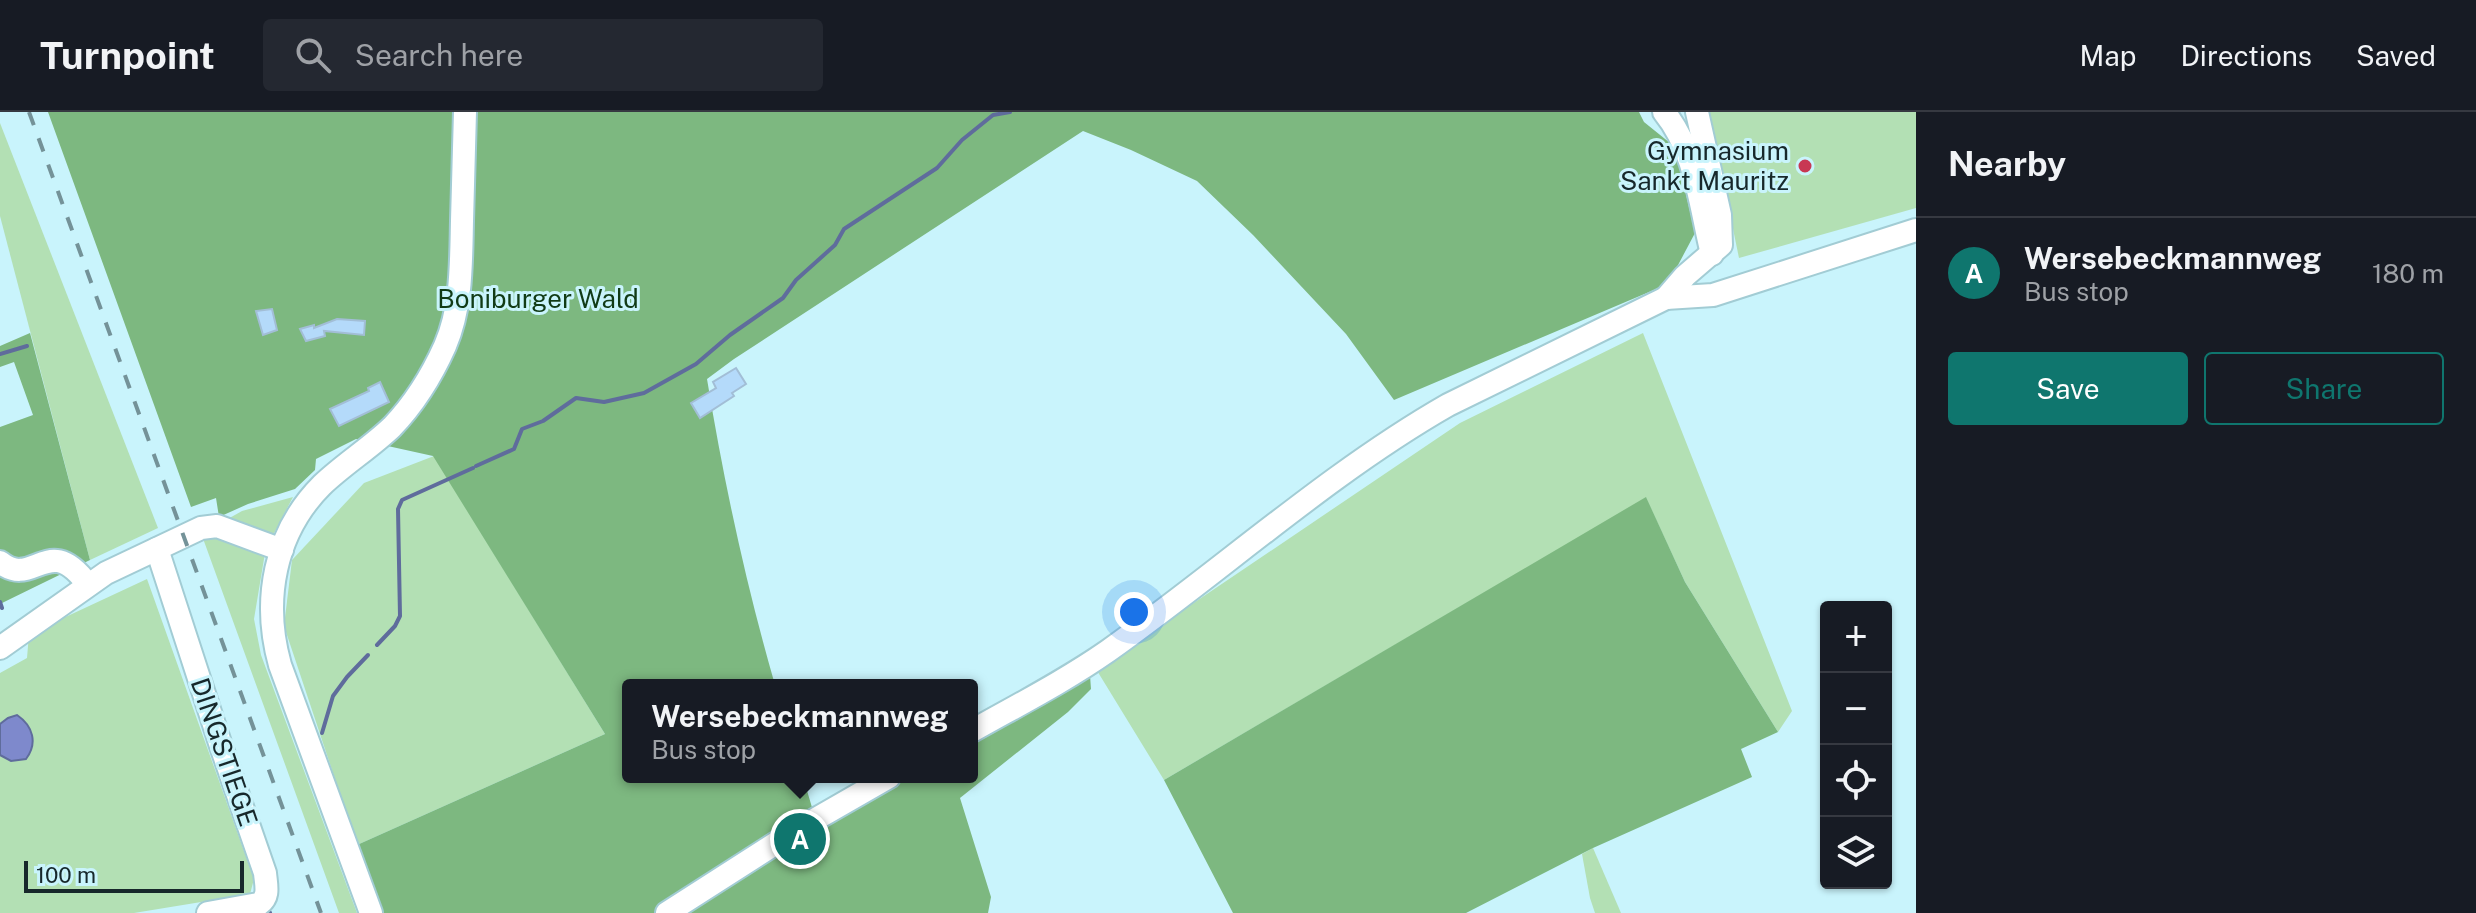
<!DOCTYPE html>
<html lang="en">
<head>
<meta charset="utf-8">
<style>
  :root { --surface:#171b24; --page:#242831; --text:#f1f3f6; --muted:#9ea1a6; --line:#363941; --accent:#0f766e }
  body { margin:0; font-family:"Public Sans",sans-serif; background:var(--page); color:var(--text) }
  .controls { position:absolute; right:24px; bottom:24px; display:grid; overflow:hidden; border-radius:8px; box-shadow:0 2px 6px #0004 }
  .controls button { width:72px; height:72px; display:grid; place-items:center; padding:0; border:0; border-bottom:2px solid var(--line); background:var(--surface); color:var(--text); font:40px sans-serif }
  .scale { position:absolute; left:24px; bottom:20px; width:220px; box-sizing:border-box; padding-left:8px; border:4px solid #17282b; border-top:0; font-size:22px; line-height:28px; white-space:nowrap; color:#17282b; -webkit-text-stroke:6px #c9f4fc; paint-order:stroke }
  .you { position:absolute; left:1134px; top:500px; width:28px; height:28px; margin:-20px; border:6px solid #fff; border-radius:50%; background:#1a73e8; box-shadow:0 0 0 12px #1a73e833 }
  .badge { display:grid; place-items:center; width:52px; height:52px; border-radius:50%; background:var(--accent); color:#fff; font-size:26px; font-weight:700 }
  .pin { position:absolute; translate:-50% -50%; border:4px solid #fff; box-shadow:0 2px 8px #0006 }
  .popup { position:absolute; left:622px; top:567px; width:356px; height:104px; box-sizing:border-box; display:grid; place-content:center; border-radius:8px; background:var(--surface); filter:drop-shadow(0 2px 6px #0005); font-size:26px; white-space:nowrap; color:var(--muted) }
  .popup b { font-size:30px; color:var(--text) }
  .popup::after { content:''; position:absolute; left:50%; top:100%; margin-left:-16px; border:16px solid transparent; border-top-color:var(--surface) }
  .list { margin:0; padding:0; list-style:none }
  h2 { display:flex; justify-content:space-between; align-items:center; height:104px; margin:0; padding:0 32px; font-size:34px }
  h2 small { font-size:26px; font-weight:400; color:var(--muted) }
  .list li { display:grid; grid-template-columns:52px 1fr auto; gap:24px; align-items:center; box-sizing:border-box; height:112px; padding:0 32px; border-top:2px solid var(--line) }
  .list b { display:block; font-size:30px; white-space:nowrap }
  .list p { margin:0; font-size:26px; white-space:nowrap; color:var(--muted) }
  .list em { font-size:26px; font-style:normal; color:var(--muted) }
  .actions { display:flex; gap:16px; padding:24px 32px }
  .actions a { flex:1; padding:18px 0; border:2px solid var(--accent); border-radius:8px; text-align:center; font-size:28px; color:var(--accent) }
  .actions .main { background:var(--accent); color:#fff }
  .icon { flex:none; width:44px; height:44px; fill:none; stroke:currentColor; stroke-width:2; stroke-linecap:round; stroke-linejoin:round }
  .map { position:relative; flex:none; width:1916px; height:801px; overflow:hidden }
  header { display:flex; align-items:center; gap:48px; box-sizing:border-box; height:112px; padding:0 40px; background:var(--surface); border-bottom:2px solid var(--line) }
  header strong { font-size:38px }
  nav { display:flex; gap:44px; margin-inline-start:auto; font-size:28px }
  .search { width:560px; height:72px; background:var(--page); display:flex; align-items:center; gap:20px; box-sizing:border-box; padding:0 28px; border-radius:8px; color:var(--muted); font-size:30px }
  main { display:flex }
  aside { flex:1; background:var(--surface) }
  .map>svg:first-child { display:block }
  .green { fill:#b3e0b4 }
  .forest { fill:#7db880 }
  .water { fill:#7e89cc; stroke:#5f6c9c; stroke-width:2 }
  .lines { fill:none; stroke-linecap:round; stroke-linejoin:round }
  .stream { stroke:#5f6c9c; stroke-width:4 }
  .building { fill:#b4dafa; stroke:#a2bed6; stroke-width:2 }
  .minor-casing { stroke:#a2ccd4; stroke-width:26 }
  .minor { stroke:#fff; stroke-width:22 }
  .rail { stroke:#749298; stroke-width:4; stroke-dasharray:14 14; stroke-linecap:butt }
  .poi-dot { fill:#c83853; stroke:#c9f4fc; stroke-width:3 }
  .labels { text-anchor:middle; stroke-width:6; stroke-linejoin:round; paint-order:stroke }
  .poi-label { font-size:26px; fill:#17282b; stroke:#c9f4fc; text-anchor:end }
  .park-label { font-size:26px; fill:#113b16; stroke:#c9f4fc }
  .street-label { font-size:26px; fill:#17282b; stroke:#c9f4fc }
</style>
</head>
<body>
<header>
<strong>Turnpoint</strong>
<div class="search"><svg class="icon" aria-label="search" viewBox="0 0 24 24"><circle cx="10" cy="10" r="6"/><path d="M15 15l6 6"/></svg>Search here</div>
<nav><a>Map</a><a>Directions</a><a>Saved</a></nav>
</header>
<main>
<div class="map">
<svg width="1916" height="801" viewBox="0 0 1916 801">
  <rect width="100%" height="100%" fill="#c9f4fc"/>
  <!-- green -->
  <g class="green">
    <polygon points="1709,0 1916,0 1916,96 1739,146"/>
    <polygon points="0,11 158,416 90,448 0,104"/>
    <polygon points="1643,221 1792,599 1778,620 1685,470 1646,386 1164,668 1096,557 1460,311"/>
    <polygon points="434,344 605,622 357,733 284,514 292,448 364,371"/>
    <polygon points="293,385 270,429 226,408 242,399"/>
    <polygon points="201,421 208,421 265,441 254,507 261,543 357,801 339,801"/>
    <polygon points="147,467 254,767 250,782 134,801 0,801 0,561 27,546 29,522"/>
    <polygon points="1593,736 1621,801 1595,801 1590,786 1582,742"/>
  </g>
  <!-- forest -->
  <g class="forest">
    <path d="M 48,0 L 1639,0 L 1644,10 L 1675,35 L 1695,121 L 1668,172 L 1394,288 L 1346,222 L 1253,123 L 1197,69 L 1131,38 L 1083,19 L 734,247 L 707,267 C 724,371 746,472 775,573 L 628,573 L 628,665 L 803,665 L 816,709 L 899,665 L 972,665 L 972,626 L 1090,563 L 1091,577 L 1068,600 L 960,686 L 991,785 L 988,801 L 383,801 L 357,733 L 605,622 L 433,344 L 356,327 L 316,347 L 315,358 L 295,377 L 248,392 L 219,405 L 216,386 L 191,395 Z"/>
    <polygon points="30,221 90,448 0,492 0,315 33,303 14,250 0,255 0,234"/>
    <polygon points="1646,385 1685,470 1778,620 1741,637 1752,665 1593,736 1466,801 1233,801 1164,668"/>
  </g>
  <!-- water -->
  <path class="water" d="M 17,603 C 33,614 38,631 26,647 L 11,649 L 0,643 L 0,612 L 8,606 Z"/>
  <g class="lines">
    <!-- stream -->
    <g class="stream">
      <polyline points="0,242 27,234"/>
      <polyline points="476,354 514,337 522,317 543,309 576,286 604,290 644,281 696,252 730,223 783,186 796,168 835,133 844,117 937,56 962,28 993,3 1010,0"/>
      <polyline points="0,490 2,496"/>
      <polyline points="377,533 395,514 400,504 398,397 402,388 473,356"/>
      <polyline points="322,621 333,584 347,565 368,543"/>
      <polyline points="269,799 270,801"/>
    </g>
  </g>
  <!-- building -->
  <g class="building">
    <polygon points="272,197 277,218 263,223 256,199"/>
    <polygon points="337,207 365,209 364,223 324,219 325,224 306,229 300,217 314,213 314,216"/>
    <polygon points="736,256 746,272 732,281 734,284 700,306 691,291 716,276 713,270"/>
    <polygon points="380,270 389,290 339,314 330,297 369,279 368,276"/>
  </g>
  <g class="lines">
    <defs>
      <g id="minor">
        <path d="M 1664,0 C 1696,39 1700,94 1712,142"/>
        <polyline points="1666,186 1685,164 1721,133 1720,103 1697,0"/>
        <path d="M 157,437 L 221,634 L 265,761 C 266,773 270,785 259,792 L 208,801"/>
        <path d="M 0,450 C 34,478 48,418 88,473"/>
        <polyline points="0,536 106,461 201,416 217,414 282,438"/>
        <path d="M 972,619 C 1018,593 1065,569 1108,539 C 1221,459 1329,361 1448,293 L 1666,186 L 1713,183 L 1916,118"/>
        <path d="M 371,801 L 280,553 C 262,489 274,421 322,373 C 344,352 370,336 392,315 C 414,292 432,263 445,234 C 462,195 461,151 462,109 C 463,73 464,36 465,0"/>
        <polyline points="667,801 795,719 889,665"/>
      </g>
    </defs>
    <!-- minor casing -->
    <use href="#minor" class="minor-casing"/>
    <!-- minor -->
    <use href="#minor" class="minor"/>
    <!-- rail -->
    <polyline class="rail" points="29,0 321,801"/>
  </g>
  <!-- markers -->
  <circle class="poi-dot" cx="1805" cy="54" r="8"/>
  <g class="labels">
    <!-- poi labels -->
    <g class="poi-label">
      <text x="1789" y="48">Gymnasium<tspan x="1789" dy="30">Sankt Mauritz</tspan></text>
    </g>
    <!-- park labels -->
    <g class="park-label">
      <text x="538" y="196">Boniburger Wald</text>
    </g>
    <!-- street labels -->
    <g class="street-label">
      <text transform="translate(224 640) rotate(71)" y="9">DINGSTIEGE</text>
    </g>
  </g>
</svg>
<div class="controls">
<button>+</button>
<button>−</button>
<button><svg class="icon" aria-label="locate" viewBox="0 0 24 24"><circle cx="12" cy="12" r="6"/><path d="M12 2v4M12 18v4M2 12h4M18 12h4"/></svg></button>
<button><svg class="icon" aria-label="layers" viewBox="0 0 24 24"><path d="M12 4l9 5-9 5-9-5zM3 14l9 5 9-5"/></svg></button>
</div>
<div class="scale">100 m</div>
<div class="you"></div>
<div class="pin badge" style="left:800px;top:727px">A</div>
<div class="popup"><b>Wersebeckmannweg</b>Bus stop</div>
</div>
<aside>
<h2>Nearby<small></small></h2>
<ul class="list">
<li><span class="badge">A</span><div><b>Wersebeckmannweg</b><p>Bus stop</p></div><em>180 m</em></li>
</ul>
<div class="actions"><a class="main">Save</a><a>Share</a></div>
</aside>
</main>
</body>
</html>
